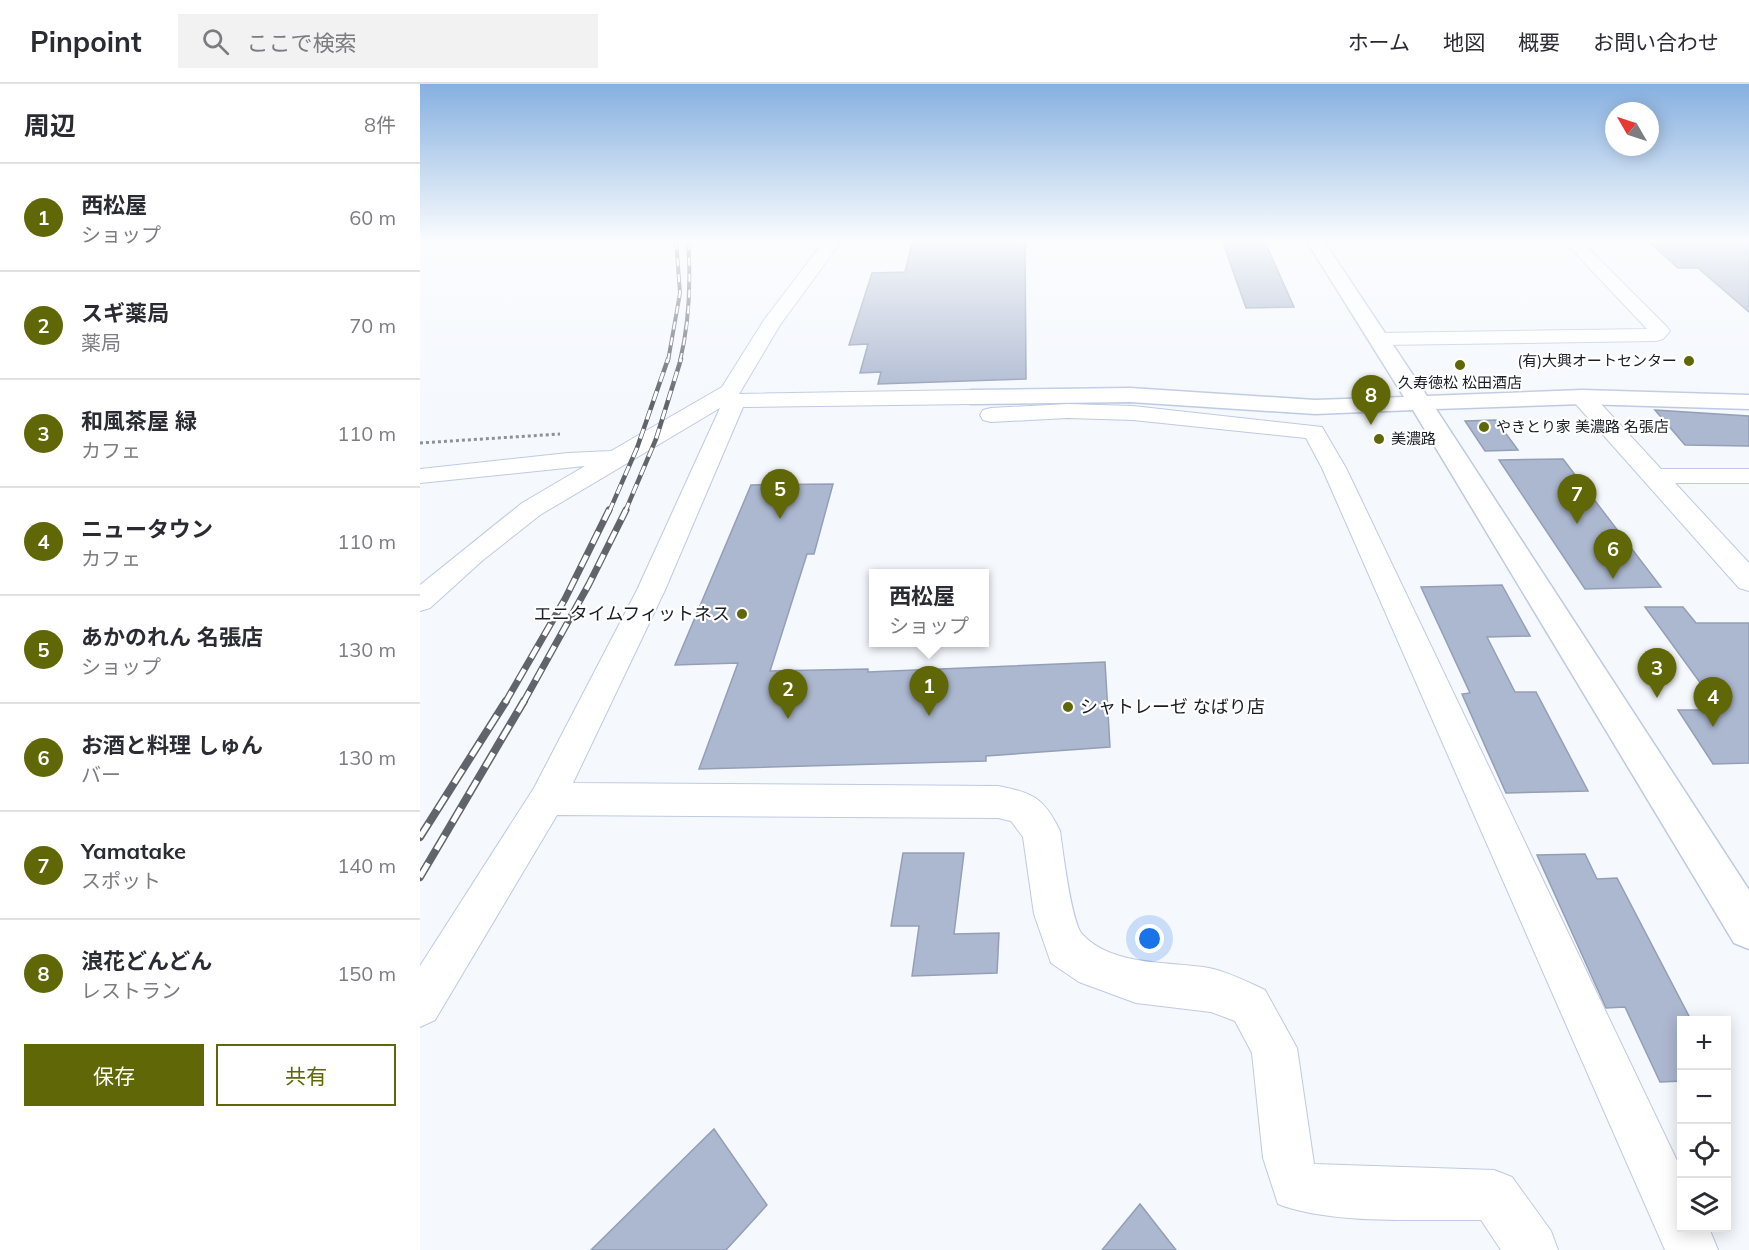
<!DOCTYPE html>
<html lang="ja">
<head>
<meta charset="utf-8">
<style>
  :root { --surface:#fff; --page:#f2f2f3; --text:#2b2b33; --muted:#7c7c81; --line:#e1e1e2; --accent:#606707 }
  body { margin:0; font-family:Mulish,"Noto Sans JP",sans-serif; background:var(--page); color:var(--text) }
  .controls { position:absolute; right:18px; bottom:18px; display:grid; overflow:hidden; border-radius:0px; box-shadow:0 3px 15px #0003 }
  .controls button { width:54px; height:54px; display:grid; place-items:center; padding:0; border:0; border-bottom:2px solid var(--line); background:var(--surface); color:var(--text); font:30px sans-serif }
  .compass { position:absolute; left:1185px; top:18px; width:54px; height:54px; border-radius:50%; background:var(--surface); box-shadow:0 3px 15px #0003; rotate:309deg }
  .you { position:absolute; left:730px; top:855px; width:21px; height:21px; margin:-15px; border:4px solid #fff; border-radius:50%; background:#1a73e8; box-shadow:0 0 0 9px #1a73e833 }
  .badge { display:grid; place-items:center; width:39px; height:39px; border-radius:50%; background:var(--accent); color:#fff; font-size:20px; font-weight:700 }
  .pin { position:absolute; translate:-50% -50px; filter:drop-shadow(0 2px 3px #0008) }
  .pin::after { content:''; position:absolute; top:32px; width:21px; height:18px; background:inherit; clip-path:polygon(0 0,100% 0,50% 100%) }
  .popup { position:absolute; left:449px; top:485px; width:120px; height:78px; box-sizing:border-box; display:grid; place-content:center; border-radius:0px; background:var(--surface); filter:drop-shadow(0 2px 4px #0005); font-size:20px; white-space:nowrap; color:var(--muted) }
  .popup b { font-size:22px; color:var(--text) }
  .popup::after { content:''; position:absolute; left:50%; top:100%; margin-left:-12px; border:12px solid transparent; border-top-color:var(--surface) }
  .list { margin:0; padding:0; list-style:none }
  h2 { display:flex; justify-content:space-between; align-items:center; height:78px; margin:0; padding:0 24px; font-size:26px }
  h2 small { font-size:20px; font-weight:400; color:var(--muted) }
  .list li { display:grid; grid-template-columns:39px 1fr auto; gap:18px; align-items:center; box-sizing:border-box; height:108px; padding:0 24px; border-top:2px solid var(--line) }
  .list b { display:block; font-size:22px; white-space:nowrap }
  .list p { margin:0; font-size:20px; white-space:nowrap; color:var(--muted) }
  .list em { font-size:20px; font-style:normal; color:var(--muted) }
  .actions { display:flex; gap:12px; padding:18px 24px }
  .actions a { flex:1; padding:14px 0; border:2px solid var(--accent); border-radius:0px; text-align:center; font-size:21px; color:var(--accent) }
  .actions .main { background:var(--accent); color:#fff }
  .icon { flex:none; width:33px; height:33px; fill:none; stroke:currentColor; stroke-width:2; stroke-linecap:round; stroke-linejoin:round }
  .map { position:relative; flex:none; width:1329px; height:1166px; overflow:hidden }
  header { display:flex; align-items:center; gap:36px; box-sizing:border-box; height:84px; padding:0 30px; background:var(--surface); border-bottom:2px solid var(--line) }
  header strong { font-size:28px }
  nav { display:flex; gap:33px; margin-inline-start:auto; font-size:21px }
  .search { width:420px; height:54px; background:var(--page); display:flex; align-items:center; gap:15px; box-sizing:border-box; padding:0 21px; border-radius:0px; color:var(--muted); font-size:22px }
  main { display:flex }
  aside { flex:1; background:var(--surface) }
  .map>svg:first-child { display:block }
  .building { fill:#acb8d0; stroke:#939fb6; stroke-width:1.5 }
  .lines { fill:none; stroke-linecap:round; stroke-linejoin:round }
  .minor-casing { stroke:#becae3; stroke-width:2 }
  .tertiary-casing { stroke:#becae3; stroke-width:3 }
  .path { stroke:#8d9198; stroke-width:3; stroke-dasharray:3 3; stroke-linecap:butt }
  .minor { fill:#fff; fill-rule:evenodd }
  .tertiary { fill:#fff; fill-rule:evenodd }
  .rail-far3-casing { stroke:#60656c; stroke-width:4 }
  .rail-far2-casing { stroke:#60656c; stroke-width:4.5 }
  .rail-far1-casing { stroke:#60656c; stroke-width:7 }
  .rail-casing { stroke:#60656c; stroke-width:8 }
  .rail-far3 { stroke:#fff; stroke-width:2; stroke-dasharray:8; stroke-linecap:butt }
  .rail-far2 { stroke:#fff; stroke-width:3; stroke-dasharray:10; stroke-linecap:butt }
  .rail-far1 { stroke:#fff; stroke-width:4.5; stroke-dasharray:13; stroke-linecap:butt }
  .rail { stroke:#fff; stroke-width:5; stroke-dasharray:16; stroke-linecap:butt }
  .poi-dot { fill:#606707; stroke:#fff; stroke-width:2 }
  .labels { text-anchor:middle; stroke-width:4.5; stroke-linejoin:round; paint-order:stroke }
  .far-poi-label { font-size:15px; fill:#191e26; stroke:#fff; text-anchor:start }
  .poi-label { font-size:18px; fill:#191e26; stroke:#fff; text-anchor:end }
</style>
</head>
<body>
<header>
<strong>Pinpoint</strong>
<div class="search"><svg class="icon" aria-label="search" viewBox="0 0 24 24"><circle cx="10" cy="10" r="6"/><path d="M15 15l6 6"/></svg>ここで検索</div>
<nav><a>ホーム</a><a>地図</a><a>概要</a><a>お問い合わせ</a></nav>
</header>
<main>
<aside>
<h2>周辺<small>8件</small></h2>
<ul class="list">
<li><span class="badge">1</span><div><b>西松屋</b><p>ショップ</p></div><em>60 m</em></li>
<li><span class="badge">2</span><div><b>スギ薬局</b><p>薬局</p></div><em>70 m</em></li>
<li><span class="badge">3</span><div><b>和風茶屋 緑</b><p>カフェ</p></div><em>110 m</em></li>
<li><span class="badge">4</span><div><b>ニュータウン</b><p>カフェ</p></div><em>110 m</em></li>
<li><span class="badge">5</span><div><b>あかのれん 名張店</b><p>ショップ</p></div><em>130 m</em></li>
<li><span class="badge">6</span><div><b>お酒と料理 しゅん</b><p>バー</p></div><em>130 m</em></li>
<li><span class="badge">7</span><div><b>Yamatake</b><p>スポット</p></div><em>140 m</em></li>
<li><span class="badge">8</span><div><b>浪花どんどん</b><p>レストラン</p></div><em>150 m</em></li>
</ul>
<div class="actions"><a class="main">保存</a><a>共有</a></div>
</aside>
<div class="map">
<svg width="1329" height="1166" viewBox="0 0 1329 1166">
  <rect width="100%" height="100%" fill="#f5f8fd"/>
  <!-- building -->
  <g class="building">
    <polygon points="493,156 605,156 606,295 458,300 461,288 440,289 448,260 429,261 452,189 485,188"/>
    <polygon points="802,156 844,156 874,223 826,224"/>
    <polygon points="1227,156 1329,156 1329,228 1278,184 1258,184"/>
    <polygon points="1235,326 1329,332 1329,362 1265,361"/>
    <polygon points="1076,336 1098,366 1065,367 1045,337"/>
    <polygon points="1143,375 1241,503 1165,505 1079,376"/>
    <polygon points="413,400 394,470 387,470 350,587 448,585 448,588 685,578 690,663 566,672 566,677 279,685 318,579 255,581 331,401"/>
    <polygon points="1082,501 1110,552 1067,553 1095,608 1116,608 1168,707 1086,709 1042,610 1050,609 1001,503"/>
    <polygon points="1225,523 1263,523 1276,539 1329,539 1329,679 1293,680 1258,626 1300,626"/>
    <polygon points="483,769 544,769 534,850 579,849 577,889 492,892 499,842 471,842"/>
    <polygon points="1165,770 1177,795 1197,794 1271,936 1262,936 1262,997 1240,998 1205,923 1186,924 1117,771"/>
    <polygon points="294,1045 347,1121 306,1166 171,1166"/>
    <polygon points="720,1120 756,1166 682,1166"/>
  </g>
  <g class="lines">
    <defs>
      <g id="minor">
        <path d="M 405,156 L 422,156 L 360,241 L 319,310 L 551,306 L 559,308 L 562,313 L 559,318 L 551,320 L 323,323 L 245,506 L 153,699 L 578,702 C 612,709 624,713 640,747 C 643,767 651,837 662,850 C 692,883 750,877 789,884 C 808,888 828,898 845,906 L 877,964 L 894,1080 L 1074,1086 L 1092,1093 L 1131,1147 L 1138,1166 L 1081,1166 L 1061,1136 C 1002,1135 911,1141 858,1120 L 843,1074 L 832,969 L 815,937 L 791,928 L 716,919 L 659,898 L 631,879 L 614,830 L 603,753 L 591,737 L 578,734 L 137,731 L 15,936 L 0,943 L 0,882 L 114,704 L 217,506 L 300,324 L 120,431 L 63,476 L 10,524 L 0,527 L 0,501 L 102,419 L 165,382 L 0,399 L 0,385 L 148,369 L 191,367 L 302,303 L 344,236 Z"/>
        <polygon points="1143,156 1160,156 1247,243 1250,247 1243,255 1236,257 960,261 953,259 950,255 953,251 960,249 1227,245"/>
        <polygon points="1162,306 1170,308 1241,385 1329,385 1329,399 1255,399 1329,479 1329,507 1319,504 1154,318 1151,313 1154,308"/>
        <polygon points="648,320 713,322 902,343 926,384 1262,1087 1262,1144 1289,1144 1298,1166 1245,1166 902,384 886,354 713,336 648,334 571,338 563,336 560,331 563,326 571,324"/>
      </g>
      <polygon id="tertiary" points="886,156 903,156 1007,312 1162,306 1329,311 1329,325 1162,320 1016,325 1329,806 1329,865 1314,859 993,326 895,330 710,318 551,320 543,318 540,313 543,308 551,306 710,304 895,316 984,313"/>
    </defs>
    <!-- minor casing -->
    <use href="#minor" class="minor-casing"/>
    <!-- tertiary casing -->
    <use href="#tertiary" class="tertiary-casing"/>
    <!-- path -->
    <polyline class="path" points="0,359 140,350"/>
    <!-- minor -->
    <use href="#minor" class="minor"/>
    <!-- tertiary -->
    <use href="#tertiary" class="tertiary"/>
    <defs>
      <g id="rail-far3">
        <polyline points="248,277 260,209 256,156"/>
        <path d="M 260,277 C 270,236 271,198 268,156"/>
      </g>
      <g id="rail-far2">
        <polyline points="189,428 217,364 248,275"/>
        <polyline points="205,428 236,355 261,275"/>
      </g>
      <g id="rail-far1">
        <polyline points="85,619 145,515 189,426"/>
        <polyline points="103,619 169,500 206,426"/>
      </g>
      <g id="rail">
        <polyline points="0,753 86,617"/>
        <polyline points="0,793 104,617"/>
      </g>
    </defs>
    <!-- rail-far3 casing -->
    <use href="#rail-far3" class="rail-far3-casing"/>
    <!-- rail-far2 casing -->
    <use href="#rail-far2" class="rail-far2-casing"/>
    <!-- rail-far1 casing -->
    <use href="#rail-far1" class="rail-far1-casing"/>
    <!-- rail casing -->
    <use href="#rail" class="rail-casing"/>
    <!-- rail-far3 -->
    <use href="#rail-far3" class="rail-far3"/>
    <!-- rail-far2 -->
    <use href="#rail-far2" class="rail-far2"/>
    <!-- rail-far1 -->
    <use href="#rail-far1" class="rail-far1"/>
    <!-- rail -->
    <use href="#rail" class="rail"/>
  </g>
  <!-- sky -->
  <linearGradient id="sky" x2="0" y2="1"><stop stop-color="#86b0e0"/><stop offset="0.49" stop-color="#fafcfe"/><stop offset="1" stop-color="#fafcfe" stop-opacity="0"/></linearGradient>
  <rect width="1329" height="319" fill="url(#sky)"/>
  <!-- markers -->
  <g class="poi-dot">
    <circle cx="1269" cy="277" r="6"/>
    <circle cx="1040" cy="281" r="6"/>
    <circle cx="1064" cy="343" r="6"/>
    <circle cx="959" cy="355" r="6"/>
    <circle cx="322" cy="530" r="6"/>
    <circle cx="648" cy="623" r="6"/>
  </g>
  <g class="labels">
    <!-- far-poi labels -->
    <g class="far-poi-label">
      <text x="1257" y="282" text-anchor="end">(有)大興オートセンター</text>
      <text x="1040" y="304" text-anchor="middle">久寿徳松 松田酒店</text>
      <text x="1076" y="348">やきとり家 美濃路 名張店</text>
      <text x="971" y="360">美濃路</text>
    </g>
    <!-- poi labels -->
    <g class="poi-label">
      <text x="310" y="536">エニタイムフィットネス</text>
      <text x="660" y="629" text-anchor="start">シャトレーゼ なばり店</text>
    </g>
  </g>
</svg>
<div class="controls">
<button>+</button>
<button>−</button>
<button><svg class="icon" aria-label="locate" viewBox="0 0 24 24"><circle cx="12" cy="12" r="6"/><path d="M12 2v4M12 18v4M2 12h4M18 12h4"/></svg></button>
<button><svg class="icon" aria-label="layers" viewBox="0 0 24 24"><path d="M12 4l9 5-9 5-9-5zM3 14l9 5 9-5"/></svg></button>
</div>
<svg class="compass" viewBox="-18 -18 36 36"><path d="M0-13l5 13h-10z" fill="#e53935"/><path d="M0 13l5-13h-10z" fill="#7c7c81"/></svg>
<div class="you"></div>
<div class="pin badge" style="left:509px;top:632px">1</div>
<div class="popup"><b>西松屋</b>ショップ</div>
<div class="pin badge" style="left:368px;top:635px">2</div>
<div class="pin badge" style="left:1237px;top:614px">3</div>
<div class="pin badge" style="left:1293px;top:643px">4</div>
<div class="pin badge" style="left:360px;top:435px">5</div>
<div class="pin badge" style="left:1193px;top:495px">6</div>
<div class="pin badge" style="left:1157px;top:440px">7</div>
<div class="pin badge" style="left:951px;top:341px">8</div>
</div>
</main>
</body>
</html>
